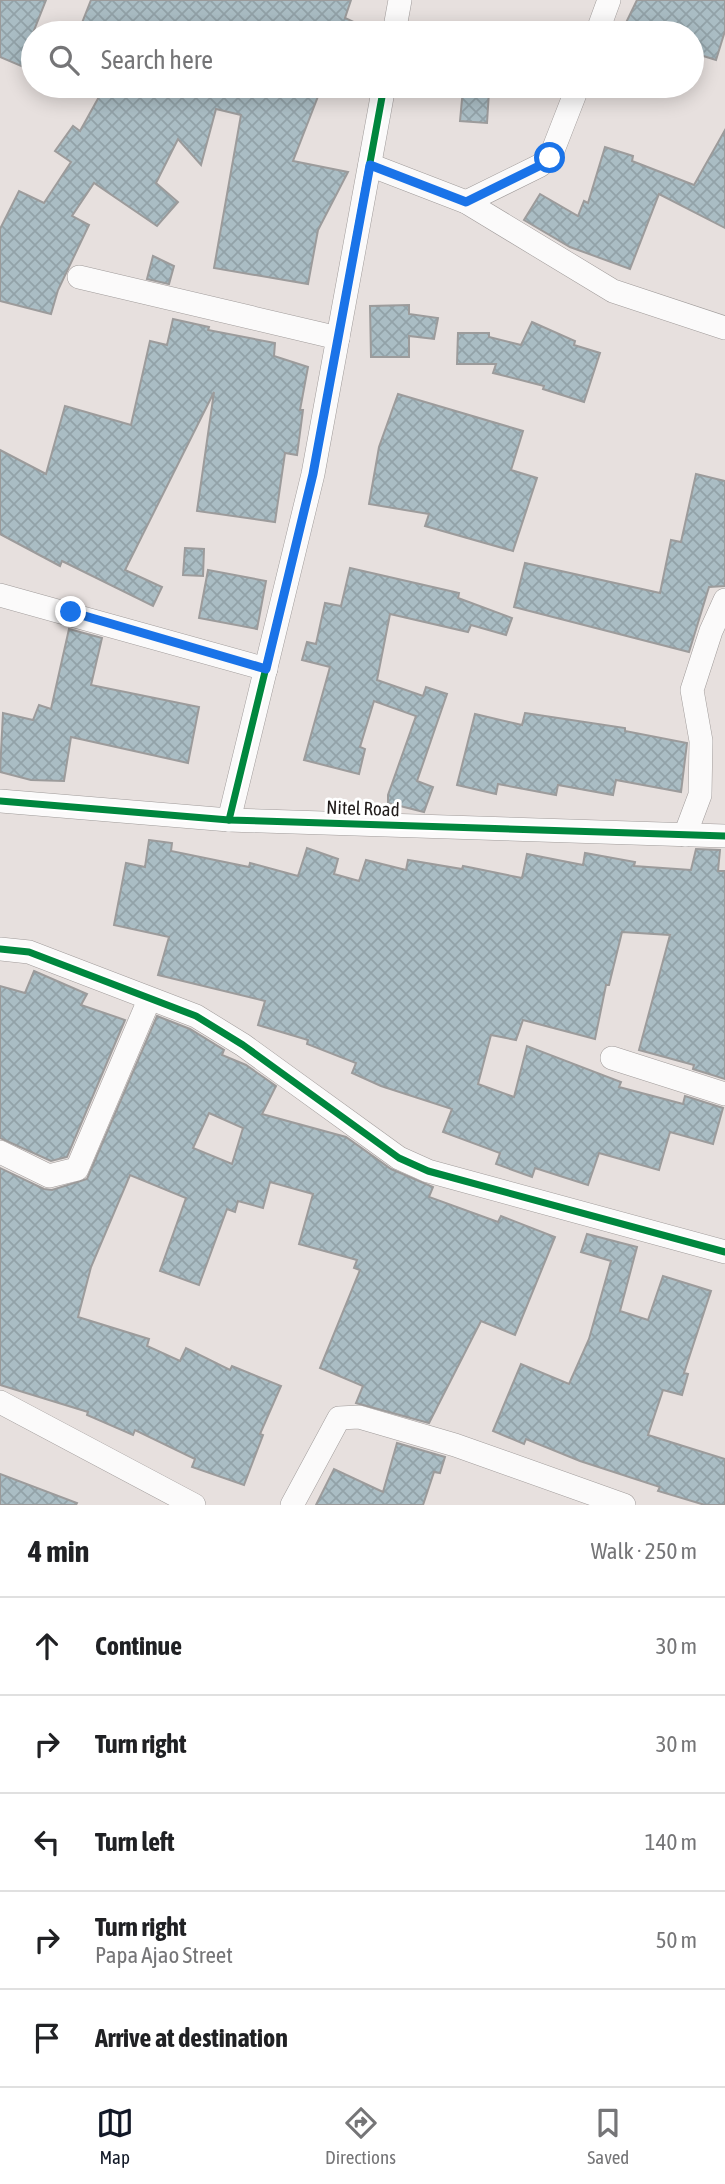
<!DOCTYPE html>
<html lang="en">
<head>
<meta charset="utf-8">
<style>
  :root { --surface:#fff; --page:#f6f6f6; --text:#202124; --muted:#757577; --line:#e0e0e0; --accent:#111827 }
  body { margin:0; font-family:"Asap Condensed",sans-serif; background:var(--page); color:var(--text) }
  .stop { position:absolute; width:21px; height:21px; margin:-16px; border:5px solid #1a73e8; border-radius:50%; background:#fff }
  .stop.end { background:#1a73e8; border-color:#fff; box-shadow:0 2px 7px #0008 }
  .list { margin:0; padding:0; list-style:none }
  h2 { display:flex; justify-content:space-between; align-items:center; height:91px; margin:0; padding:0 28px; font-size:30px }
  h2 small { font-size:23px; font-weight:400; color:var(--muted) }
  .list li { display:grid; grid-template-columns:46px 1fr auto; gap:21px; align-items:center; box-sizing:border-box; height:98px; padding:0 28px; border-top:2px solid var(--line) }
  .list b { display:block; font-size:26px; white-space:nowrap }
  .list p { margin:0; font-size:23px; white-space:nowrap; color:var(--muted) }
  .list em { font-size:23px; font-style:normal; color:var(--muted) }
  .icon { flex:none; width:38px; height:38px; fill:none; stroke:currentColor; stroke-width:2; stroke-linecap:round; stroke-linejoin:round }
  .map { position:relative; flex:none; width:725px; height:1505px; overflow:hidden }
  .search { position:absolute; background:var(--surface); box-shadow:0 4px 18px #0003; left:21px; right:21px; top:21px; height:77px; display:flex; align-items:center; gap:18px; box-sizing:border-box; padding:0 24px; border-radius:38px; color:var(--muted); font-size:26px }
  .sheet { height:581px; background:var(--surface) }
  nav { display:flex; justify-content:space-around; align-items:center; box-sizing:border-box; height:98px; border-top:2px solid var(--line); background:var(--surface); font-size:19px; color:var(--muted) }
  nav a { display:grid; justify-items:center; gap:4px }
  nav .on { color:var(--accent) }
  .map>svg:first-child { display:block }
  .building { fill:url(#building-cross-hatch); stroke:#9c9b9b; stroke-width:2; fill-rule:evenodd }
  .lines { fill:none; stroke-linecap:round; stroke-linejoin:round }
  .minor-casing { stroke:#a09b9a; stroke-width:24 }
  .minor { stroke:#fbfafa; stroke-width:23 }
  .cycleway-casing { stroke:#fff; stroke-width:11 }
  .cycleway { stroke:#00873e; stroke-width:7 }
  .route { stroke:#1a73e8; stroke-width:9 }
  .labels { text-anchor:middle; stroke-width:6; stroke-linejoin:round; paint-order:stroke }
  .street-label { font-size:19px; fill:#211c1b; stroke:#fff }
</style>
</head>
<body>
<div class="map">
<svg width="725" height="1505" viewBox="0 0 725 1505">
  <defs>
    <pattern id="building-cross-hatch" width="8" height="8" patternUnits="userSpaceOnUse" patternTransform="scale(1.75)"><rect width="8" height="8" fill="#aabdc4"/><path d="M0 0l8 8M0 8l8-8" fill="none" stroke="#92a2a8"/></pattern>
  </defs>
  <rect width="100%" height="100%" fill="#e7e0de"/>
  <!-- building -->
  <g class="building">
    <polygon points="0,0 46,0 33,33 33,71 0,57"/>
    <polygon points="91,0 351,0 345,18 377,33 78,33"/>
    <polygon points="637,0 725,0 725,31 716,60 697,54 699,48 692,45 692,33 621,33"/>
    <polygon points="105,86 322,86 293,161 348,172 318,230 308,284 214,268 241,115 216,109 201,165 178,139 156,183 178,202 157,226 94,183 72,216 89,225 58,290 51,314 0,301 0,229 19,191 44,203 71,162 55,151 73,126 80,131"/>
    <polygon points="463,89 489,91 487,123 460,121"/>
    <polygon points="725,130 725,228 659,194 630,269 570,247 524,220 540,194 578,216 584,201 588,203 605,147 633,156 632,161 694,185"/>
    <polygon points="153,256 174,266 169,284 147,279"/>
    <polygon points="409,305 409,314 438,318 434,339 409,336 409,357 371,357 370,306"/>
    <polygon points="173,319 209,327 208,330 275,343 274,356 308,367 300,410 303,410 297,455 285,453 275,522 197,511 214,392 125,570 162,587 153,606 62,561 60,566 0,534 0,450 46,474 65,406 131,425 150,341 167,345"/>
    <polygon points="532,322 575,341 574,345 600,353 584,402 543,389 544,386 493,373 496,364 457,364 458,333 489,333 489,337 521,345"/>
    <polygon points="398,394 523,431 511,470 537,478 513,551 425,526 429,514 369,504 379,447"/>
    <polygon points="696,474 725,481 725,586 709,587 689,652 514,607 525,563 660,593 671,540 681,542"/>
    <polygon points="185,548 204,549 203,576 183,575"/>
    <polygon points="350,568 459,593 458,598 512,618 506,635 471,625 468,632 390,614 377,680 423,696 426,687 447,694 417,781 433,787 424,812 388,803 388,795 416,716 374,701 360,747 365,749 359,774 304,760 330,667 302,660 307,642 316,644 325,603 341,606"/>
    <polygon points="208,570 266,581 257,629 199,618"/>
    <polygon points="69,629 102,638 91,685 199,707 188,763 71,737 64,781 31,780 0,772 3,713 33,720 39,705 51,709"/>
    <polygon points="525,713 625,728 625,731 687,743 681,792 616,780 613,795 558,785 556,795 498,784 496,794 457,785 475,714 522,725"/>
    <polygon points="149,840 172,843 171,851 249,867 250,863 298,876 307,848 338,859 334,874 359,881 366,860 406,870 408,860 462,869 463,866 522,878 527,854 583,865 585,853 635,862 634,866 691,870 696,849 720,850 718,871 725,871 725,1079 693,1069 694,1065 639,1050 670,935 622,932 609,985 606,985 595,1039 523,1020 516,1040 491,1035 478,1084 514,1097 527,1046 621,1082 619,1087 683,1104 685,1096 723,1108 713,1144 670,1132 659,1170 599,1153 588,1185 535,1168 532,1177 496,1164 500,1153 443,1132 452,1109 381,1086 352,1073 356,1063 307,1044 308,1040 258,1025 265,1001 158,975 169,937 114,925 126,863 145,867"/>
    <polygon points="34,971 87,994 81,1005 125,1020 67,1157 51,1161 0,1138 0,986 25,993"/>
    <path d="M 157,1016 L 190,1029 L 224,1050 L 222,1055 L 246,1065 L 276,1086 L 262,1114 L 346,1137 L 391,1169 L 433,1187 L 429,1197 L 498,1222 L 501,1216 L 555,1237 L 515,1335 L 481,1321 L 429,1423 L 356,1403 L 363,1386 L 320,1368 L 360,1270 L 354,1268 L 357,1260 L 299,1244 L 313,1194 L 270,1182 L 263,1208 L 238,1201 L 235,1212 L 227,1209 L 199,1285 L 160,1271 L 186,1198 L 130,1175 L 91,1267 L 78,1317 L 149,1339 L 147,1346 L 180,1361 L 186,1348 L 230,1370 L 232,1366 L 281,1386 L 260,1434 L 263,1435 L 244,1485 L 192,1467 L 195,1459 L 135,1430 L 133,1435 L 87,1415 L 88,1412 L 0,1385 L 0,1168 L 44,1189 L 52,1190 L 87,1179 ZM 209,1113 L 243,1128 L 232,1164 L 193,1148 Z"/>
    <polygon points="587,1234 637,1247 620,1311 648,1320 663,1276 711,1291 684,1373 688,1374 682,1395 663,1390 648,1435 725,1459 725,1505 705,1505 658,1491 660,1487 580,1461 526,1439 524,1444 493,1431 521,1364 569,1384 589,1339 611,1261 581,1252"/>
    <polygon points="397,1443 445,1457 440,1473 434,1472 423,1505 316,1505 334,1469 383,1492"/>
    <polygon points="0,1474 77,1503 76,1505 0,1505"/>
  </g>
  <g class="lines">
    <defs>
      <g id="minor">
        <polyline points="394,33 400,0"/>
        <polyline points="597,33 609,0"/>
        <polyline points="370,165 466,202 613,291 725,328"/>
        <polyline points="466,202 539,166 550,158 578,86"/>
        <polyline points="79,277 338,338"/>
        <polyline points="0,595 266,669"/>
        <polyline points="0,801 229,820 725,836"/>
        <polyline points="229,820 313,474 384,86"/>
        <polyline points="685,835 700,795 701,741 692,690 711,631 725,600"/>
        <polyline points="0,949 29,952 196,1016 243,1045 399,1158 428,1171 725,1252"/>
        <polyline points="612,1058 725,1094"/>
        <polyline points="0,1152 49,1176 77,1169 149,1000"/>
        <polyline points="0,1402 194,1505"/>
        <polyline points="292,1505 339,1418 359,1417 455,1445 624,1505"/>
      </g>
    </defs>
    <!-- minor casing -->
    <use href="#minor" class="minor-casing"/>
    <!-- minor -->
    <use href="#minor" class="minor"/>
    <defs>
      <g id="cycleway">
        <polyline points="0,801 229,820 725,836"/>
        <polyline points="229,820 313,474 384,86"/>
        <polyline points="0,949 29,952 196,1016 243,1045 399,1158 428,1171 725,1252"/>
      </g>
    </defs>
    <!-- cycleway casing -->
    <use href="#cycleway" class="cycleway-casing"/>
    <!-- cycleway -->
    <use href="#cycleway" class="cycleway"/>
  </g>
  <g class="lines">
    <!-- route -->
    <polyline class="route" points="71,612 266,669 313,474 370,165 466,202 539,166 550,158"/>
  </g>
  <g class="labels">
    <!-- street labels -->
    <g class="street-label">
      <text transform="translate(363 808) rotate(2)" y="7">Nitel Road</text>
    </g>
  </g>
</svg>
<div class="stop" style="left:550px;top:158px"></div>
<div class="stop end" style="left:71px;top:612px"></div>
<div class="search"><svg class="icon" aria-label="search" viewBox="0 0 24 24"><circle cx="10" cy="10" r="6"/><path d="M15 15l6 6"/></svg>Search here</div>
</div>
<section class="sheet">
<h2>4 min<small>Walk · 250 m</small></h2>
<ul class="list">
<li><svg class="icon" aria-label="ahead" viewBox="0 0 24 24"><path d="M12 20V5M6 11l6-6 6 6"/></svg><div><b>Continue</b></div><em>30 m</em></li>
<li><svg class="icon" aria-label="right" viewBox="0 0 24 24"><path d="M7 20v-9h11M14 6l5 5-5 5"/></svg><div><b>Turn right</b></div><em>30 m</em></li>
<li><svg class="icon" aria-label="left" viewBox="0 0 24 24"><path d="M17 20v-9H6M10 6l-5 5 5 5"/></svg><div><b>Turn left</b></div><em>140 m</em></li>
<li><svg class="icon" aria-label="right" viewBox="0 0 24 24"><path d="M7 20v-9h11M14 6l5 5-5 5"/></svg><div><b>Turn right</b><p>Papa Ajao Street</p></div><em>50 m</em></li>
<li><svg class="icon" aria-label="arrive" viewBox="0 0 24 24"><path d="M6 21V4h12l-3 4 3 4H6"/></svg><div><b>Arrive at destination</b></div></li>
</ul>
</section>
<nav>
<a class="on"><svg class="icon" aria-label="map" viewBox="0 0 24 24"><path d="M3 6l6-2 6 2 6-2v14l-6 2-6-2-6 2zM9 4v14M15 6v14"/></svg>Map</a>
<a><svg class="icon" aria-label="directions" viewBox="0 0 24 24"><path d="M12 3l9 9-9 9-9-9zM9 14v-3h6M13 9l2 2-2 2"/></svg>Directions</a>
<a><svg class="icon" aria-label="saved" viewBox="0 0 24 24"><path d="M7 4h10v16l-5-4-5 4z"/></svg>Saved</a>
</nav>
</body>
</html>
